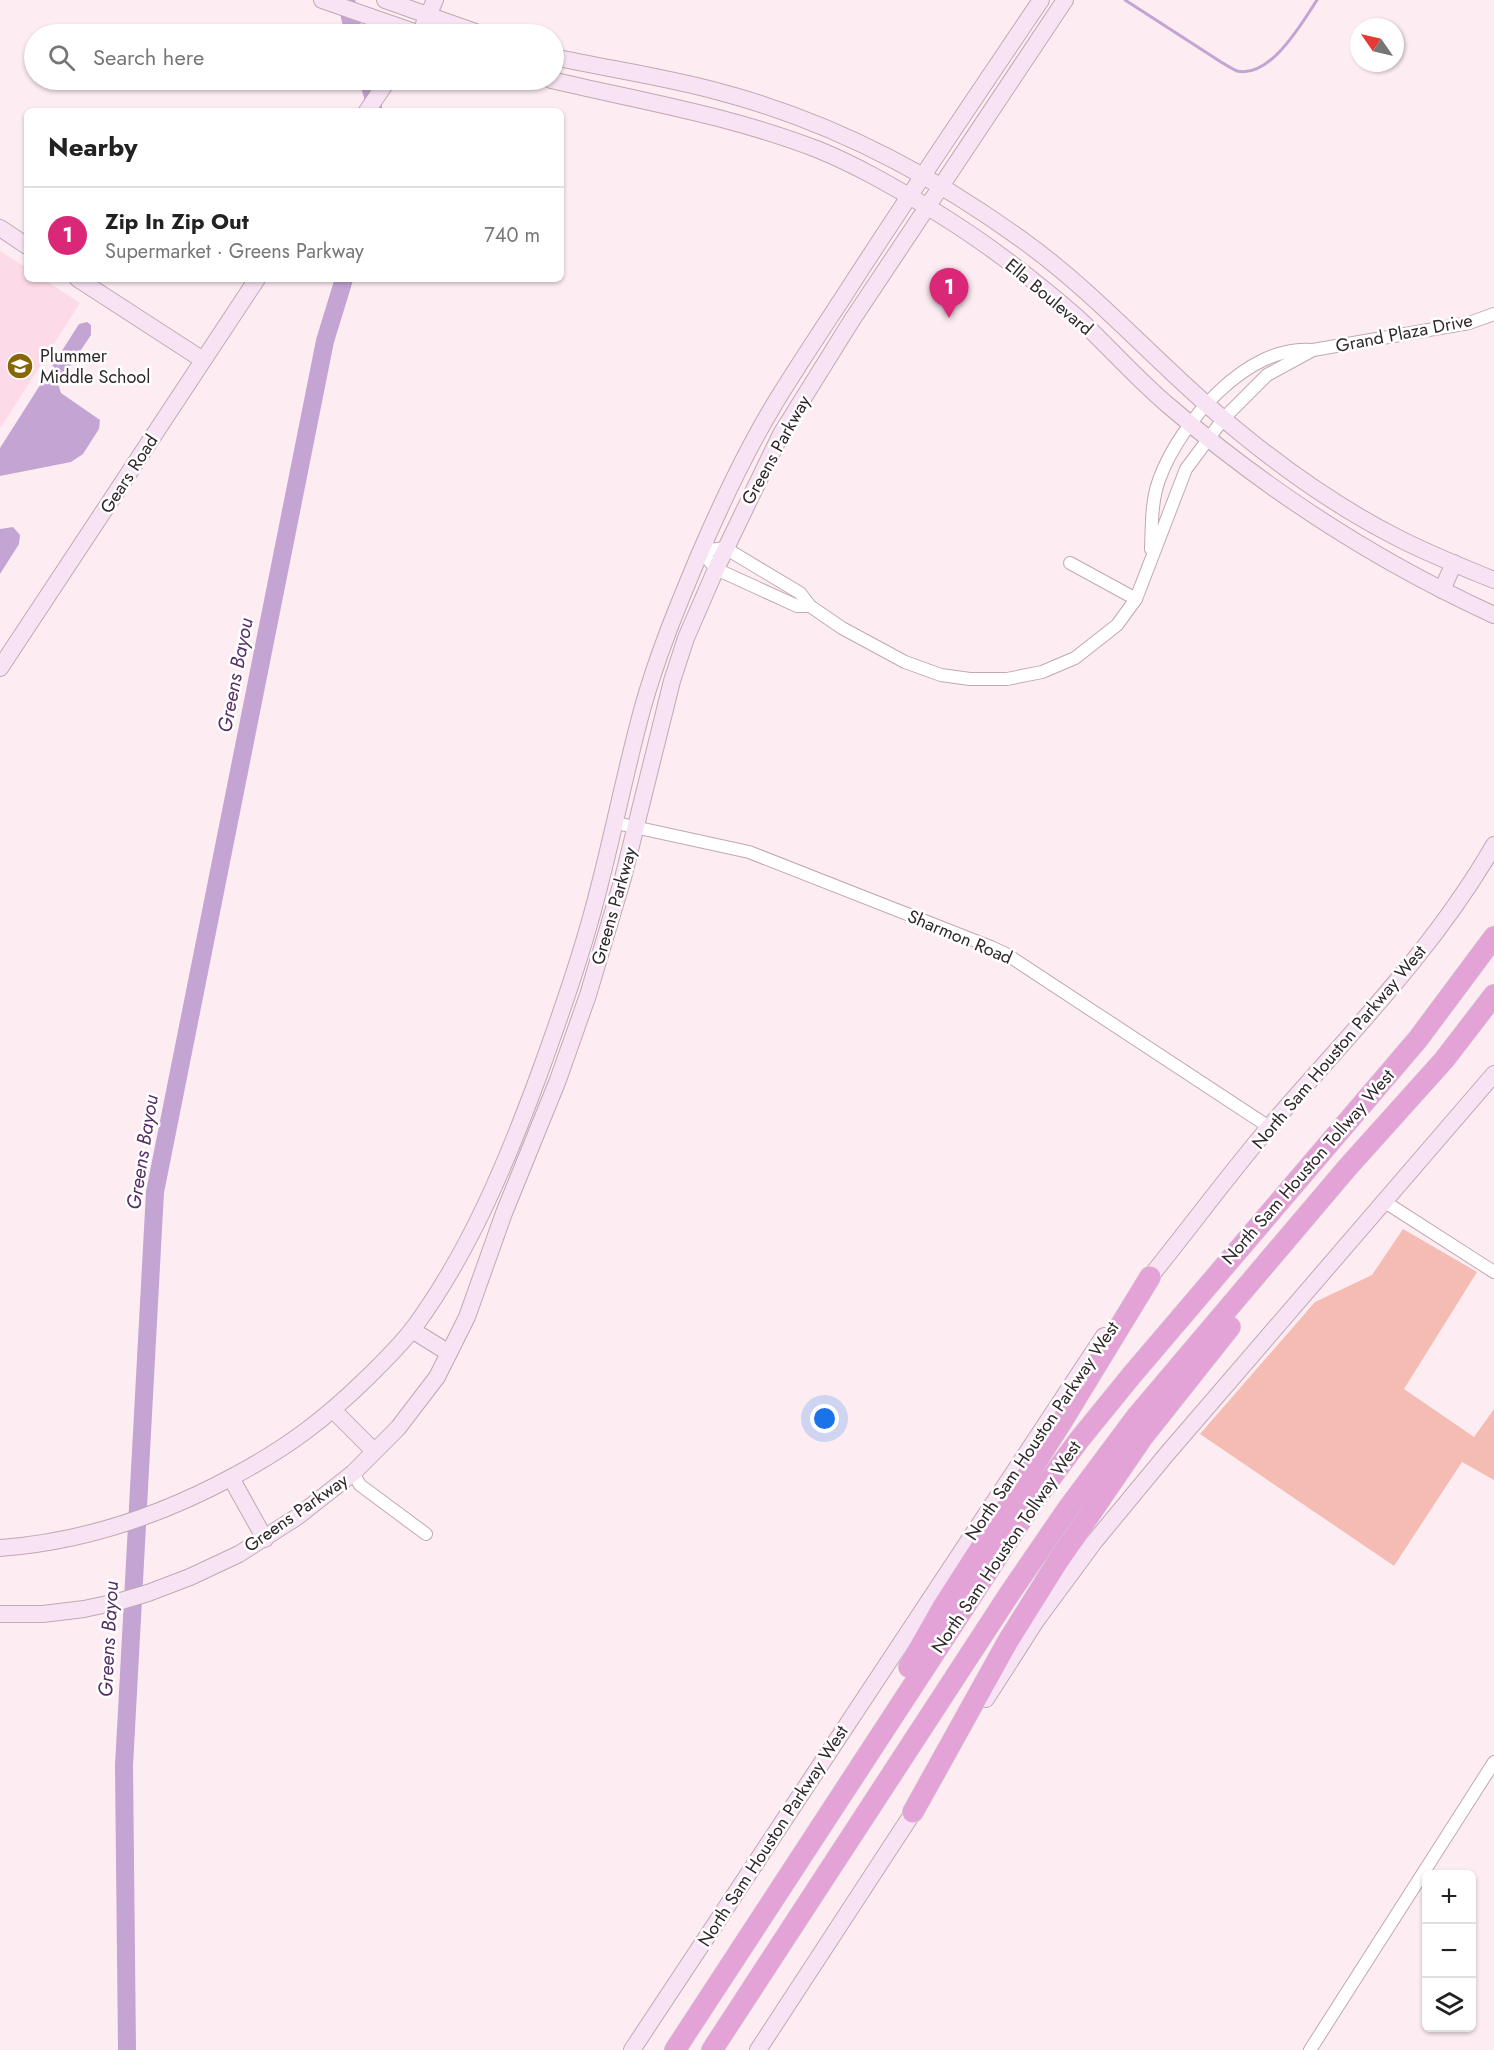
<!DOCTYPE html>
<html lang="en">
<head>
<meta charset="utf-8">
<style>
  :root { --surface:#fff; --page:#f6f6f6; --text:#222; --muted:#767676; --line:#e0e0e0; --accent:#db2777 }
  body { margin:0; font-family:Jost,sans-serif; background:var(--page); color:var(--text) }
  .controls { position:absolute; right:18px; bottom:18px; display:grid; overflow:hidden; border-radius:9px; box-shadow:0 2px 4px #0004 }
  .controls button { width:54px; height:54px; display:grid; place-items:center; padding:0; border:0; border-bottom:2px solid var(--line); background:var(--surface); color:var(--text); font:30px sans-serif }
  .compass { position:absolute; left:1350px; top:18px; width:54px; height:54px; border-radius:50%; background:var(--surface); box-shadow:0 2px 4px #0004; rotate:304deg }
  .you { position:absolute; left:825px; top:1419px; width:21px; height:21px; margin:-15px; border:4px solid #fff; border-radius:50%; background:#1a73e8; box-shadow:0 0 0 9px #1a73e833 }
  .badge { display:grid; place-items:center; width:39px; height:39px; border-radius:50%; background:var(--accent); color:#fff; font-size:20px; font-weight:700 }
  .pin { position:absolute; translate:-50% -50px; filter:drop-shadow(0 2px 3px #0008) }
  .pin::after { content:''; position:absolute; top:32px; width:21px; height:18px; background:inherit; clip-path:polygon(0 0,100% 0,50% 100%) }
  .list { margin:0; padding:0; list-style:none }
  h2 { display:flex; justify-content:space-between; align-items:center; height:78px; margin:0; padding:0 24px; font-size:26px }
  h2 small { font-size:20px; font-weight:400; color:var(--muted) }
  .list li { display:grid; grid-template-columns:39px 1fr auto; gap:18px; align-items:center; box-sizing:border-box; height:96px; padding:0 24px; border-top:2px solid var(--line) }
  .list b { display:block; font-size:22px; white-space:nowrap }
  .list p { margin:0; font-size:20px; white-space:nowrap; color:var(--muted) }
  .list em { font-size:20px; font-style:normal; color:var(--muted) }
  .icon { flex:none; width:33px; height:33px; fill:none; stroke:currentColor; stroke-width:2; stroke-linecap:round; stroke-linejoin:round }
  .map { position:relative; flex:none; width:1494px; height:2050px; overflow:hidden }
  .search { position:absolute; background:var(--surface); box-shadow:0 2px 4px #0004; left:24px; top:24px; width:540px; height:66px; display:flex; align-items:center; gap:15px; box-sizing:border-box; padding:0 21px; border-radius:33px; color:var(--muted); font-size:22px }
  .panel { position:absolute; background:var(--surface); box-shadow:0 2px 4px #0004; left:24px; top:108px; width:540px; height:174px; border-radius:9px }
  .map>svg:first-child { display:block }
  .built { fill:#fddae8 }
  .green { fill:#f5bcb3 }
  .water { fill:#c3a4d2 }
  .lines { fill:none; stroke-linecap:round; stroke-linejoin:round }
  .stream { stroke:#c3a4d2; stroke-width:3 }
  .river { stroke:#c3a4d2; stroke-width:18 }
  .street-casing { stroke:#c1a8b2; stroke-width:14 }
  .secondary-casing { stroke:#c1a8b2; stroke-width:18 }
  .highway-casing { stroke:#d2cfd0; stroke-width:22 }
  .street { stroke:#fff; stroke-width:12 }
  .secondary { stroke:#f7e3f3; stroke-width:16 }
  .highway { stroke:#e4a3d7; stroke-width:21 }
  .labels { text-anchor:middle; stroke-width:5; stroke-linejoin:round; paint-order:stroke }
  .street-label { font-size:18px; fill:#31272b; stroke:#fff }
  .poi-label { font-size:18px; fill:#31272b; stroke:#fff; text-anchor:start }
  .water-label { font-size:20px; font-style:italic; fill:#562e67; stroke:#fff }
</style>
</head>
<body>
<div class="map">
<svg width="1494" height="2050" viewBox="0 0 1494 2050">
  <rect width="100%" height="100%" fill="#fdedf3"/>
  <!-- built -->
  <polygon class="built" points="0,251 27,268 27,279 43,279 80,303 0,429"/>
  <!-- green -->
  <polygon class="green" points="1403,1229 1477,1272 1404,1389 1474,1437 1494,1409 1494,1480 1462,1462 1394,1566 1200,1434 1315,1302 1372,1275"/>
  <!-- water -->
  <g class="water">
    <polygon points="87,322 91,325 91,335 58,384 61,393 100,420 99,429 83,454 71,462 0,476 0,448 79,324"/>
    <polygon points="13,527 20,535 19,544 0,574 0,529"/>
  </g>
  <g class="lines">
    <!-- stream -->
    <path class="stream" d="M 1125,0 L 1221,62 C 1226,65 1232,69 1237,71 C 1270,79 1302,23 1317,0"/>
    <!-- river -->
    <g class="river">
      <polyline points="346,0 354,34"/>
      <polyline points="368,80 373,96 373,111"/>
      <polyline points="127,2050 124,1766 155,1192 325,341 344,279"/>
    </g>
    <defs>
      <g id="street">
        <path d="M 1151,549 C 1152,526 1151,502 1159,480 C 1179,424 1247,344 1312,350"/>
        <polyline points="701,551 725,548 800,593 810,606 842,628 905,662 941,675 970,679 1007,679 1042,672 1075,658 1117,625 1136,599 1186,469 1224,418 1267,375 1313,350 1469,323 1494,314"/>
        <polyline points="701,551 716,569 797,606 810,606"/>
        <polyline points="1070,563 1136,599"/>
        <polyline points="616,823 749,852 991,947 1006,954 1269,1127"/>
        <polyline points="1385,1202 1494,1272"/>
        <polyline points="353,1473 360,1485 426,1534"/>
        <polyline points="1310,2050 1494,1762"/>
      </g>
      <g id="secondary">
        <polyline points="322,0 420,34"/>
        <polyline points="385,0 481,34"/>
        <polyline points="424,24 435,0"/>
        <path d="M 554,57 C 609,69 666,77 720,92 C 830,121 933,175 1025,242 C 1090,289 1145,350 1205,403 C 1264,455 1329,503 1398,538 C 1429,554 1462,567 1494,580"/>
        <path d="M 551,80 C 641,101 732,116 819,150 C 856,165 892,186 926,206 C 980,238 1031,277 1078,318 C 1109,347 1137,379 1169,406 C 1268,491 1376,561 1494,615"/>
        <polyline points="367,111 388,80"/>
        <polyline points="0,228 27,246"/>
        <polyline points="78,279 203,360"/>
        <polyline points="1442,590 1454,563"/>
        <polyline points="0,668 257,279"/>
        <path d="M 1142,1287 C 1185,1234 1226,1178 1270,1126 C 1349,1034 1433,951 1494,845"/>
        <polyline points="412,1330 449,1353"/>
        <polyline points="334,1411 374,1451"/>
        <polyline points="231,1478 265,1539"/>
        <path d="M 0,1548 C 82,1542 162,1515 234,1476 C 288,1447 324,1420 368,1377 C 384,1361 401,1345 415,1326 C 469,1252 505,1166 537,1080 C 556,1028 575,975 590,921 C 610,851 623,780 642,710 C 657,656 678,605 700,553 C 722,502 746,451 775,403 C 797,367 821,331 844,296 C 908,196 975,98 1041,0"/>
        <polyline points="0,1614 43,1614 84,1609 121,1601 148,1593 190,1577 239,1554 297,1517 353,1473 398,1428 437,1377 467,1317 504,1213 558,1080 588,995 623,878 672,681 686,638 716,569 781,434 852,320 1065,0"/>
        <polyline points="986,1699 1036,1621 1095,1541 1166,1455 1494,1074"/>
        <polyline points="632,2050 1104,1336"/>
        <polyline points="758,2050 920,1802"/>
      </g>
      <g id="highway">
        <polyline points="909,1667 943,1607 1061,1423 1150,1277"/>
        <polyline points="913,1812 1008,1641 1058,1561 1142,1438 1230,1327"/>
        <polyline points="675,2050 1033,1502 1079,1440 1131,1376 1418,1039 1494,937"/>
        <polyline points="712,2050 1010,1593 1069,1507 1137,1416 1347,1168 1444,1060 1494,995"/>
      </g>
    </defs>
    <!-- street casing -->
    <use href="#street" class="street-casing"/>
    <!-- secondary casing -->
    <use href="#secondary" class="secondary-casing"/>
    <!-- highway casing -->
    <use href="#highway" class="highway-casing"/>
    <!-- street -->
    <use href="#street" class="street"/>
    <!-- secondary -->
    <use href="#secondary" class="secondary"/>
    <!-- highway -->
    <use href="#highway" class="highway"/>
  </g>
  <!-- icons -->
  <defs>
    <symbol id="school-disc" viewBox="-11 -11 22 22"><circle r="9.5" fill="#896604" stroke="#fff"/><path d="M0-5L7-2L0 1L-7-2ZM-4 1L0 2.5L4 1V4Q0 6-4 4Z" fill="#fff"/></symbol>
  </defs>
  <g fill-rule="evenodd">
    <use href="#school-disc" x="5" y="351" width="30" height="30"/>
  </g>
  <g class="labels">
    <!-- street labels -->
    <g class="street-label">
      <text transform="translate(1049 297) rotate(40)" y="6">Ella Boulevard</text>
      <text transform="translate(1404 333) rotate(-11)" y="6">Grand Plaza Drive</text>
      <text transform="translate(776 450) rotate(-61)" y="6">Greens Parkway</text>
      <text transform="translate(129 474) rotate(-57)" y="6">Gears Road</text>
      <text transform="translate(614 906) rotate(-74)" y="6">Greens Parkway</text>
      <text transform="translate(960 937) rotate(23)" y="6">Sharmon Road</text>
      <text transform="translate(1339 1047) rotate(-50)" y="6">North Sam Houston Parkway West</text>
      <text transform="translate(1308 1167) rotate(-49)" y="6">North Sam Houston Tollway West</text>
      <text transform="translate(1042 1431) rotate(-56)" y="6">North Sam Houston Parkway West</text>
      <text transform="translate(296 1513) rotate(-35)" y="6">Greens Parkway</text>
      <text transform="translate(1006 1547) rotate(-56)" y="6">North Sam Houston Tollway West</text>
      <text transform="translate(773 1836) rotate(-57)" y="6">North Sam Houston Parkway West</text>
    </g>
    <!-- poi labels -->
    <g class="poi-label">
      <text x="40" y="362">Plummer<tspan x="40" dy="21">Middle School</tspan></text>
    </g>
    <!-- water labels -->
    <g class="water-label">
      <text transform="translate(235 675) rotate(-79)" y="7">Greens Bayou</text>
      <text transform="translate(142 1152) rotate(-81)" y="7">Greens Bayou</text>
      <text transform="translate(108 1639) rotate(-87)" y="7">Greens Bayou</text>
    </g>
  </g>
</svg>
<div class="controls">
<button>+</button>
<button>−</button>
<button><svg class="icon" aria-label="layers" viewBox="0 0 24 24"><path d="M12 4l9 5-9 5-9-5zM3 14l9 5 9-5"/></svg></button>
</div>
<svg class="compass" viewBox="-18 -18 36 36"><path d="M0-13l5 13h-10z" fill="#e53935"/><path d="M0 13l5-13h-10z" fill="#767676"/></svg>
<div class="you"></div>
<div class="pin badge" style="left:949px;top:318px">1</div>
<div class="search"><svg class="icon" aria-label="search" viewBox="0 0 24 24"><circle cx="10" cy="10" r="6"/><path d="M15 15l6 6"/></svg>Search here</div>
<section class="panel">
<h2>Nearby<small></small></h2>
<ul class="list">
<li><span class="badge">1</span><div><b>Zip In Zip Out</b><p>Supermarket · Greens Parkway</p></div><em>740 m</em></li>
</ul>
</section>
</div>
</body>
</html>
